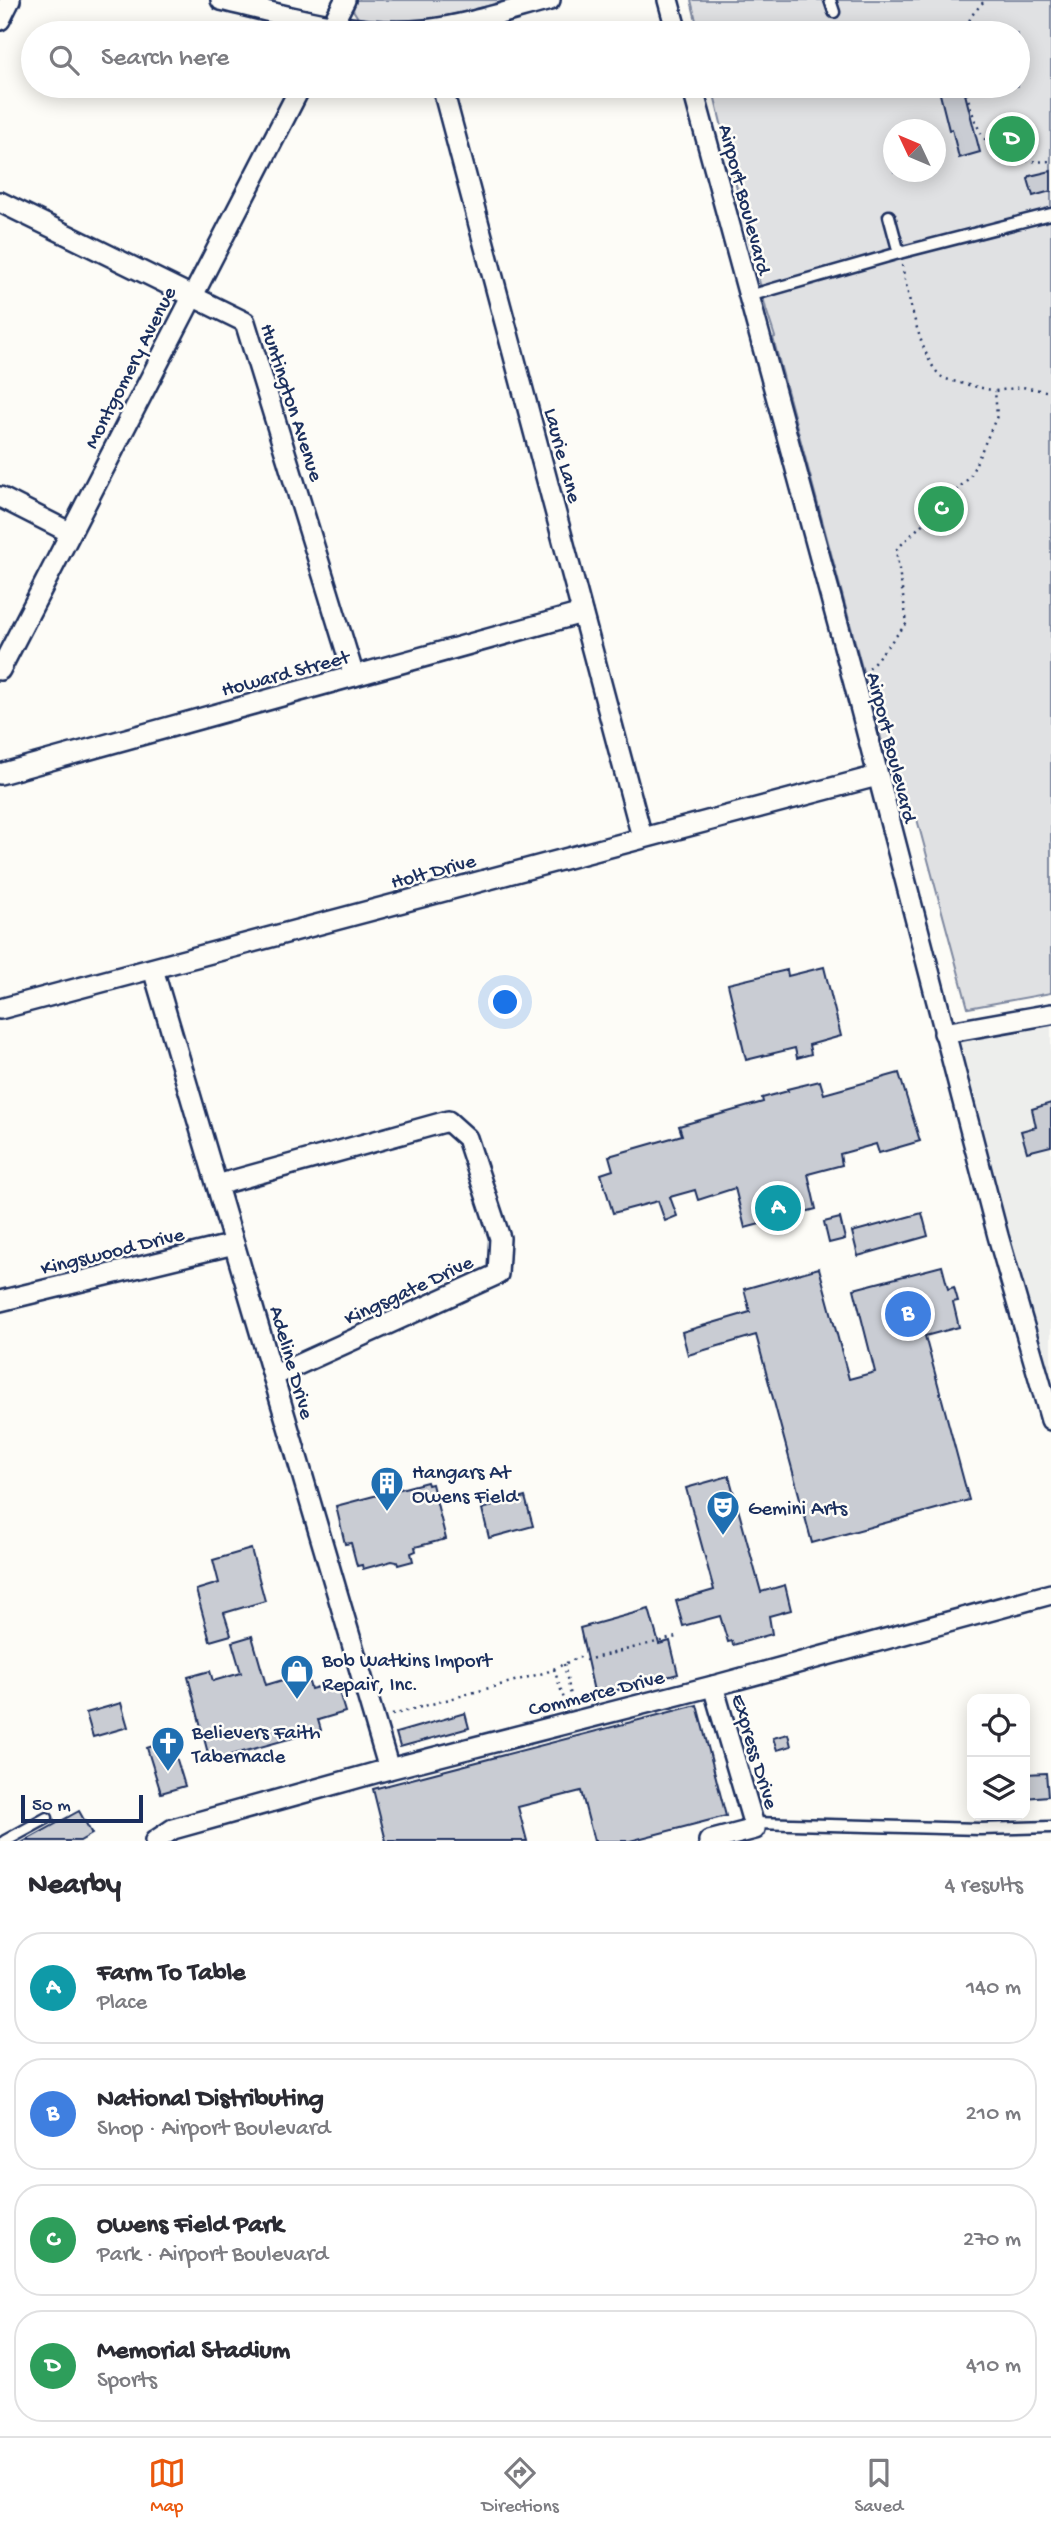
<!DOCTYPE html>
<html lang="en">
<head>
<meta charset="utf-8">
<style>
  :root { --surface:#fff; --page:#f7f7f7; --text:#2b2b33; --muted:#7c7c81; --line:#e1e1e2; --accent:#ea580c }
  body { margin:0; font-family:"Gochi Hand",sans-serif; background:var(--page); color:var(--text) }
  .controls { position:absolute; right:21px; bottom:21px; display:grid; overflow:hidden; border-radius:14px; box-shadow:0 4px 18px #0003 }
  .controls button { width:63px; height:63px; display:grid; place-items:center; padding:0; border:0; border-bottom:2px solid var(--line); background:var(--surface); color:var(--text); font:35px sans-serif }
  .compass { position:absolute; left:883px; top:119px; width:63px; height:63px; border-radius:50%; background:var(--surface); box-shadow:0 4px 18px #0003; rotate:314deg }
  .scale { position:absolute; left:21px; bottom:18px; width:122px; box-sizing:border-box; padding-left:7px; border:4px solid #1b2f5e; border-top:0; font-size:19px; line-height:24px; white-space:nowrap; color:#1b2f5e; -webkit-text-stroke:5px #fdfcf7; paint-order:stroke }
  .you { position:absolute; left:506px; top:1003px; width:24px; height:24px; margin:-18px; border:5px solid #fff; border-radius:50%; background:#1a73e8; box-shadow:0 0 0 10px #1a73e833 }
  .badge { display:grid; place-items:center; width:46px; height:46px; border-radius:50%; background:var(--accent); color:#fff; font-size:23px; font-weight:700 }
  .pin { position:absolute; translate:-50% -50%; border:4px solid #fff; box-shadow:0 2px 7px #0006 }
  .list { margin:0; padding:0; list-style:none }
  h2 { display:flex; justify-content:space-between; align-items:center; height:91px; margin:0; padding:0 28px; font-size:30px }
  h2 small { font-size:23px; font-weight:400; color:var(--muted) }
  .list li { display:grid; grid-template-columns:46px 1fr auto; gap:21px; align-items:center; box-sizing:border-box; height:112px; margin:0 14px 14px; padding:0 14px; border:2px solid var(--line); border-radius:28px }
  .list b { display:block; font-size:26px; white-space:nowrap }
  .list p { margin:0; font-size:23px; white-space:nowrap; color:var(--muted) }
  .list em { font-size:23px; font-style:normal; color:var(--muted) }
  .icon { flex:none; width:38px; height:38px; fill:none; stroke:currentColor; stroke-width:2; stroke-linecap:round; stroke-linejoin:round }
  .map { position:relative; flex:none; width:1051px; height:1841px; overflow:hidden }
  .search { position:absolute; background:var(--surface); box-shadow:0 4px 18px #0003; left:21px; right:21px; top:21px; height:77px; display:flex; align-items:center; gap:18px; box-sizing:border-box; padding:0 24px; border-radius:38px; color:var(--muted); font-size:26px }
  .sheet { height:595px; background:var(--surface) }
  nav { display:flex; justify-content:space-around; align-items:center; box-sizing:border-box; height:98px; border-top:2px solid var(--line); background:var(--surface); font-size:19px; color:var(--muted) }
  nav a { display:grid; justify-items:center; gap:4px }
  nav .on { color:var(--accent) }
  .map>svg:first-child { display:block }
  .built { fill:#edeeec }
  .green { fill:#e0e1e3; stroke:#7e88a0; stroke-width:2; fill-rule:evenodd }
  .building { fill:#c9ccd3; stroke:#1b2f5e; stroke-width:2 }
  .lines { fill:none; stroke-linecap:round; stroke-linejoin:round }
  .lane-casing { stroke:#1b2f5e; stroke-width:15 }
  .street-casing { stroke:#1b2f5e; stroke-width:24 }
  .path { stroke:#1b2f5e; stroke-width:2.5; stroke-dasharray:2 5; stroke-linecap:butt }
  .lane { stroke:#fdfcf7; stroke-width:10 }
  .street { stroke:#fdfcf7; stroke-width:19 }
  .labels { text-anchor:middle; stroke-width:5; stroke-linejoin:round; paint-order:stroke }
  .street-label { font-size:21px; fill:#1b2f5e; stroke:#fdfcf7 }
  .poi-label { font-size:21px; fill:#1b2f5e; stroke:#fdfcf7; text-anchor:start }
</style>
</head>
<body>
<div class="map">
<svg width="1051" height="1841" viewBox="0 0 1051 1841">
  <rect width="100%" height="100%" fill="#fdfcf7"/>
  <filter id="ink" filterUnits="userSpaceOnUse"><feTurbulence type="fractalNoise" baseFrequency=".0143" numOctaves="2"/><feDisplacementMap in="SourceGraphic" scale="14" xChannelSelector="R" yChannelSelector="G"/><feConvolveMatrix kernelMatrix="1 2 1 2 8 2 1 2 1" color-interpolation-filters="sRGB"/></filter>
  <g filter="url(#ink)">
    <!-- built -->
    <polygon class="built" points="1051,1014 1051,1420 944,1033"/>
    <!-- green -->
    <g class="green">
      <path d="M 356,0 L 509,0 C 463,13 406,30 358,18 L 353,10 Z"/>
      <path d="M 691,0 L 1051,0 L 1051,993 L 968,1008 L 917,819 L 903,815 L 889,768 L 773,338 L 775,337 L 766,309 L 712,86 L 1018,86 L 1018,33 L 699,33 ZM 894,130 L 936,130 L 936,172 L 894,172 Z"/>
    </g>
    <!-- building -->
    <g class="building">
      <polygon points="938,86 963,86 980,152 959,158 952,129 949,130"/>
      <polygon points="1051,171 1051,191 1033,196 1028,179 1030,176"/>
      <polygon points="824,967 841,1036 809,1045 811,1054 797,1058 795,1048 746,1060 728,984 787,970 788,976"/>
      <polygon points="899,1073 920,1141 879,1153 876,1144 840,1154 842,1165 808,1174 816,1209 745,1228 735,1188 698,1200 695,1190 670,1197 677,1216 665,1221 658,1201 613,1213 601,1174 613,1170 609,1156 682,1135 679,1126 763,1102 762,1098 788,1091 787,1089 820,1081 824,1094"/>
      <polygon points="1051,1103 1051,1146 1027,1152 1021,1131 1036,1127 1032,1109"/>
      <polygon points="922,1213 928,1236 858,1256 852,1232"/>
      <polygon points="840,1218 845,1239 829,1243 824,1222"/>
      <polygon points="942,1266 948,1289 954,1287 958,1301 953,1302 959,1327 925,1336 969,1500 812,1543 756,1335 688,1355 682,1332 750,1312 744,1289 819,1268 849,1379 875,1372 854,1289"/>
      <polygon points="729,1476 761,1592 785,1585 791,1610 769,1616 772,1634 733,1645 732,1641 728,1642 720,1616 683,1626 676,1601 714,1590 686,1488"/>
      <polygon points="427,1482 428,1485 432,1484 446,1539 415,1547 416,1551 411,1553 413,1561 398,1565 397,1562 392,1561 363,1569 362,1565 357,1566 351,1543 345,1544 336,1506"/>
      <polygon points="525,1497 533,1526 489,1538 482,1509"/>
      <polygon points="251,1549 265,1601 224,1613 231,1635 210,1641 196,1590 219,1583 213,1560"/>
      <polygon points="649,1609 659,1644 670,1641 678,1674 595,1696 580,1628"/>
      <polygon points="252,1636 266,1685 306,1673 311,1689 336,1682 345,1712 318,1720 321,1730 210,1761 188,1677 210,1671 213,1681 241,1673 232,1642"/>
      <polygon points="121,1703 128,1727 93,1737 86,1713"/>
      <polygon points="697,1705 726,1816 630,1841 594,1841 581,1791 518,1807 527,1841 386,1841 373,1789"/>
      <polygon points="465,1713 469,1728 400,1747 396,1733"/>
      <polygon points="788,1734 791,1746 777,1750 773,1738"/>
      <polygon points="171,1740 185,1786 161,1793 147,1748"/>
      <polygon points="1046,1773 1048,1796 1025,1798 1025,1774"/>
      <polygon points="79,1811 92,1834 80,1841 25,1841"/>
    </g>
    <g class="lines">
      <defs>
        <g id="lane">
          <polyline points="830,0 834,12"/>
          <polyline points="889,216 899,253"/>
          <polyline points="749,296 899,253 1051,214"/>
          <polyline points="754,1823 980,1829 1051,1827"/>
          <polyline points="5,1841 47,1818"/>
        </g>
        <g id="street">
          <path d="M 221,0 C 288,16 356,37 425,30 C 467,25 509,11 550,0"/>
          <polyline points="668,0 677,33"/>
          <polyline points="0,20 10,0"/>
          <polyline points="328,33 345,0"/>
          <polyline points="442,86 642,837"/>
          <polyline points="692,86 854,683 998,1236 1051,1420"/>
          <polyline points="0,202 245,322 354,676"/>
          <polyline points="0,497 69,532"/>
          <polyline points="0,670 301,86"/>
          <polyline points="0,774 582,613"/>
          <polyline points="153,969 389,1769"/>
          <polyline points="0,1009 877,776"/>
          <polyline points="944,1033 1051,1014"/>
          <polyline points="217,1185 448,1121 467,1138 500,1238 498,1274 273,1376"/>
          <polyline points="0,1301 234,1244"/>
          <polyline points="155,1841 173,1829 389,1769 713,1686 1051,1594"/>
          <polyline points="709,1841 755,1829 713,1686"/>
        </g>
      </defs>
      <!-- lane casing -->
      <use href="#lane" class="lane-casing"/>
      <!-- street casing -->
      <use href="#street" class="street-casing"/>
      <!-- path -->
      <g class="path">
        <polyline points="963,33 972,15 985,0"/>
        <path d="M 965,86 C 978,139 989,165 1051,161"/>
        <path d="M 902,265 C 907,290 921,362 942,377 C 950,382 984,388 995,391"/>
        <polyline points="869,668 907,623 896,550 970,477 997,416 995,391 1022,387 1051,392"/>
        <polyline points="564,1664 573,1705"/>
        <polyline points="554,1669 566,1705"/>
        <polyline points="392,1715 547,1672 579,1657 586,1660 676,1637"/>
      </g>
      <!-- lane -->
      <use href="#lane" class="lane"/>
      <!-- street -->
      <use href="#street" class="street"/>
    </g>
  </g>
  <!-- icons -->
  <defs>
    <symbol id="building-pin" viewBox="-11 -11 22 30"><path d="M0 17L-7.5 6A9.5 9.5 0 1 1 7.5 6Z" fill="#1f6fb2" stroke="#fdfcf7"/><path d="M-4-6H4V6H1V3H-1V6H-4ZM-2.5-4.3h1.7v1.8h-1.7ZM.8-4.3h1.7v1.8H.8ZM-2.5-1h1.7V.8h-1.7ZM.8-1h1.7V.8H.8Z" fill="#fff"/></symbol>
    <symbol id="theatre-pin" viewBox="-11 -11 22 30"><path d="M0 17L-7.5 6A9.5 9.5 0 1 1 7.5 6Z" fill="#1f6fb2" stroke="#fdfcf7"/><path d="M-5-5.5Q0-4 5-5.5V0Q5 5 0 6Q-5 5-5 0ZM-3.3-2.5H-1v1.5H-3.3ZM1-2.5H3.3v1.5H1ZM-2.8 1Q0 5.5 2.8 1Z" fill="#fff"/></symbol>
    <symbol id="shop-pin" viewBox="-11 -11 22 30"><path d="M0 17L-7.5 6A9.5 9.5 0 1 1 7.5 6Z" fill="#1f6fb2" stroke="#fdfcf7"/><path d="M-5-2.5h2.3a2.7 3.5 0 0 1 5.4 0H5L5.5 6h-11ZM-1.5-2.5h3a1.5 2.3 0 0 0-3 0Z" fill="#fff"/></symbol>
    <symbol id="church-pin" viewBox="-11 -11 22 30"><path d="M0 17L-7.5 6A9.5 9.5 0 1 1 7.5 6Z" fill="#1f6fb2" stroke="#fdfcf7"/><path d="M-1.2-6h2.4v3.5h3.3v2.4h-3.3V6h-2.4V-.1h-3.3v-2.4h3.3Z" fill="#fff"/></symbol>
  </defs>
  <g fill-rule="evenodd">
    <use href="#building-pin" x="368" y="1464" width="38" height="52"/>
    <use href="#theatre-pin" x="704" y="1488" width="38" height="52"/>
    <use href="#shop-pin" x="278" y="1652" width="38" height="52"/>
    <use href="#church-pin" x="149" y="1724" width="38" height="52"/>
  </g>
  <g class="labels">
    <!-- street labels -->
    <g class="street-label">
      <text transform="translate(746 199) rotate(75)" y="7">Airport Boulevard</text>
      <text transform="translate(129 367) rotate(-63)" y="7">Montgomery Avenue</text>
      <text transform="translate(293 402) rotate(72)" y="7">Huntington Avenue</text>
      <text transform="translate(564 455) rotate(75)" y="7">Laurie Lane</text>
      <text transform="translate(285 672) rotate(-15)" y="7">Howard Street</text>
      <text transform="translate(893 747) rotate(76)" y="7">Airport Boulevard</text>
      <text transform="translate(433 870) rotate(-15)" y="7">Holt Drive</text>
      <text transform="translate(112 1250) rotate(-14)" y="7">Kingswood Drive</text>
      <text transform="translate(408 1289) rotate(-25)" y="7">Kingsgate Drive</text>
      <text transform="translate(293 1362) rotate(74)" y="7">Adeline Drive</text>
      <text transform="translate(596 1692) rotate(-14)" y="7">Commerce Drive</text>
      <text transform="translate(756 1751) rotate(73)" y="7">Express Drive</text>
    </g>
    <!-- poi labels -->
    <g class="poi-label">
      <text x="412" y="1478">Hangars At<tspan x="412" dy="24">Owens Field</tspan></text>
      <text x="748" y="1514">Gemini Arts</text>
      <text x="322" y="1666">Bob Watkins Import<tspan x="322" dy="24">Repair, Inc.</tspan></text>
      <text x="192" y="1738">Believers Faith<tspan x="192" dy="24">Tabernacle</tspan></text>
    </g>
  </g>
</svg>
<div class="controls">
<button><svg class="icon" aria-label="locate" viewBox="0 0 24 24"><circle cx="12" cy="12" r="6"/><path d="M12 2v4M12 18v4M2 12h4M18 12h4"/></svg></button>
<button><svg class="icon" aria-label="layers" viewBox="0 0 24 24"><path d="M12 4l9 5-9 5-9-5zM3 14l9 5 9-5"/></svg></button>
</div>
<svg class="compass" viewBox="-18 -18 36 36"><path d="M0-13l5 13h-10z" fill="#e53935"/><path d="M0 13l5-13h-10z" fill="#7c7c81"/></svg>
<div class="scale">50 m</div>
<div class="you"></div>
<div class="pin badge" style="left:778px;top:1208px;background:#0f9aa8">A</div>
<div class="pin badge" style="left:908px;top:1314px;background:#3f7fe0">B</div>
<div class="pin badge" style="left:941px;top:509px;background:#2e9e5b">C</div>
<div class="pin badge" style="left:1012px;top:139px;background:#2e9e5b">D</div>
<div class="search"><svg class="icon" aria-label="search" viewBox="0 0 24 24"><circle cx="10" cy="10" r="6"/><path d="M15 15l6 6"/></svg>Search here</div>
</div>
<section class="sheet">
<h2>Nearby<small>4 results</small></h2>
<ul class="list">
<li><span class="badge" style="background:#0f9aa8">A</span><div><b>Farm To Table</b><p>Place</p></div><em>140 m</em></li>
<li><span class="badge" style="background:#3f7fe0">B</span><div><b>National Distributing</b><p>Shop · Airport Boulevard</p></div><em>210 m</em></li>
<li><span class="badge" style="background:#2e9e5b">C</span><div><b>Owens Field Park</b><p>Park · Airport Boulevard</p></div><em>270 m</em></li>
<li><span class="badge" style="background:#2e9e5b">D</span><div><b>Memorial Stadium</b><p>Sports</p></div><em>410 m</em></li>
</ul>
</section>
<nav>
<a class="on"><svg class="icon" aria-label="map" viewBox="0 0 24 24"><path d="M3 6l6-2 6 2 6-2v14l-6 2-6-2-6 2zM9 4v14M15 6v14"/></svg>Map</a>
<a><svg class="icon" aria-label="directions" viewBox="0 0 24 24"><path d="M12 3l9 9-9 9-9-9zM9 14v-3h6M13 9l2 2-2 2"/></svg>Directions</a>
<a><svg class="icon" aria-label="saved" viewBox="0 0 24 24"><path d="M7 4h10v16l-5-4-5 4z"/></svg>Saved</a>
</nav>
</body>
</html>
